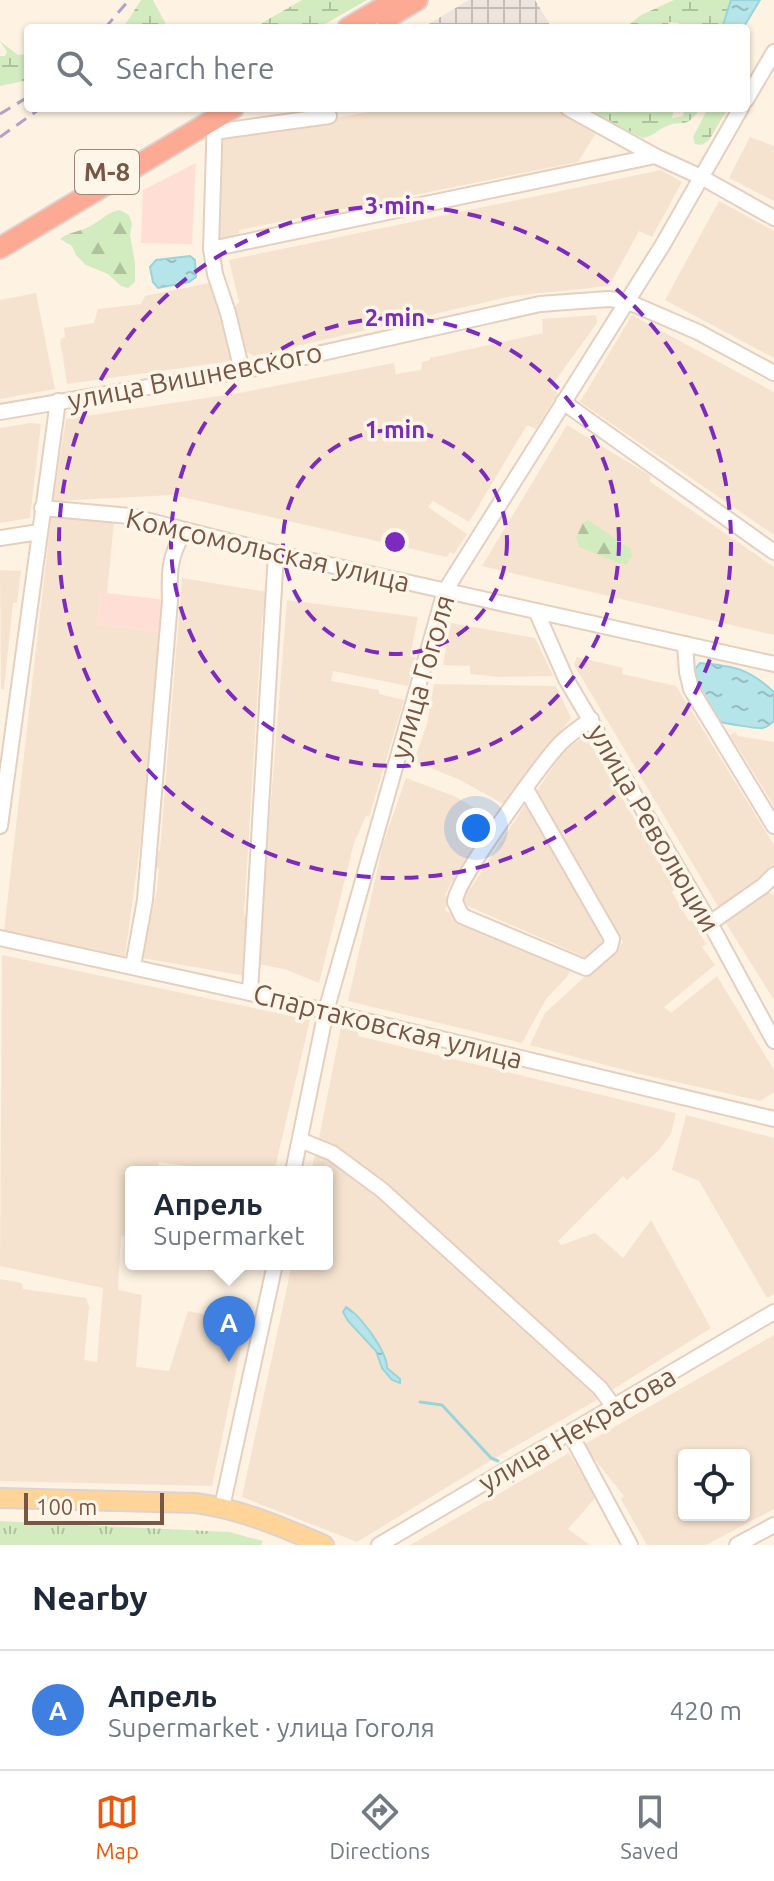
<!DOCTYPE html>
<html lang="en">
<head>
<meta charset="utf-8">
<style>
  :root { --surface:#fff; --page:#f2f2f3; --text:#1f2937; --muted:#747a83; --line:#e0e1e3; --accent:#ea580c }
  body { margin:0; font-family:Ubuntu,sans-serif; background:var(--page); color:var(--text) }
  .controls { position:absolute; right:24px; bottom:24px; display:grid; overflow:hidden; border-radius:8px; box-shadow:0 2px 6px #0004 }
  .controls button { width:72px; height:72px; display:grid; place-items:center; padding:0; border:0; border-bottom:2px solid var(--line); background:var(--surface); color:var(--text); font:40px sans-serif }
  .scale { position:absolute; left:24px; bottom:20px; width:140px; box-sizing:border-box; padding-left:8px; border:4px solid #775646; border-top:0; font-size:22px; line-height:28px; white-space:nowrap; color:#775646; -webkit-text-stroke:6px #fff6ea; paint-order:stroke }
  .you { position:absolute; left:476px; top:828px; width:28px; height:28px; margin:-20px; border:6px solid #fff; border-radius:50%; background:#1a73e8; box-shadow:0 0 0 12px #1a73e833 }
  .badge { display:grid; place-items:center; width:52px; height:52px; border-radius:50%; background:var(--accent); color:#fff; font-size:26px; font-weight:700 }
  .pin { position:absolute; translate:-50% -66px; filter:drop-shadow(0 2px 4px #0008) }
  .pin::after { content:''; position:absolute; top:42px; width:28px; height:24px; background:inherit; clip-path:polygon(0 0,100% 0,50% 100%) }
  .popup { position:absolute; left:125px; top:1166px; width:208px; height:104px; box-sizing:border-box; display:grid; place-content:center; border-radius:8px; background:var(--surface); filter:drop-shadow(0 2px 6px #0005); font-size:26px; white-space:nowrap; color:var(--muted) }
  .popup b { font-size:30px; color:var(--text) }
  .popup::after { content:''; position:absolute; left:50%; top:100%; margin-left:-16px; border:16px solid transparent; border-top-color:var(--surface) }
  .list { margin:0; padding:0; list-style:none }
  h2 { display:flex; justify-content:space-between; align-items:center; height:104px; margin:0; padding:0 32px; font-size:34px }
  h2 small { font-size:26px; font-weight:400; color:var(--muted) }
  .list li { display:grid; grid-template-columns:52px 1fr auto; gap:24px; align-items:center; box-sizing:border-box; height:120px; padding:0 32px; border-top:2px solid var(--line) }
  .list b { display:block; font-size:30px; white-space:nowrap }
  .list p { margin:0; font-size:26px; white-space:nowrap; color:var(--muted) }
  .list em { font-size:26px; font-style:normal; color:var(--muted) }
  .icon { flex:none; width:44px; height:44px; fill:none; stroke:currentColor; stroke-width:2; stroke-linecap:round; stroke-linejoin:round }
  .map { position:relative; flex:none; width:774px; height:1545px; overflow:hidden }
  .search { position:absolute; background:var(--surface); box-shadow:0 2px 6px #0004; left:24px; right:24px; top:24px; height:88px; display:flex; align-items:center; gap:20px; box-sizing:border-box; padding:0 28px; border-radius:8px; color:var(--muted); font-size:30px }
  .sheet { height:224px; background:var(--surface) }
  nav { display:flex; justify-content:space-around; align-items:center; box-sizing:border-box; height:112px; border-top:2px solid var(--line); background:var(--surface); font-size:22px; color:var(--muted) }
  nav a { display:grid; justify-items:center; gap:4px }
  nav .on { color:var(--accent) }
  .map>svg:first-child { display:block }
  .residential { fill:#f6e3cf; fill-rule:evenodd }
  .commercial { fill:#ffdfd5 }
  .industrial { fill:url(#industrial-grid) }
  .forest { fill:url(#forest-firs) }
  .wetland { fill:url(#wetland-marsh) }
  .park { fill:url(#park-tufts) }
  .water { fill:url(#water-ripples); stroke:#9ad4db; stroke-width:2 }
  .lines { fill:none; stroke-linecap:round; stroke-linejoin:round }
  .stream { stroke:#9ad4db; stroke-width:3 }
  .minor-casing { stroke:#e5cfbf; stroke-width:18 }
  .major-casing { stroke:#dcd3cf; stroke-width:22 }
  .highway-casing { stroke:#dcd3cf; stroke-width:24 }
  .minor { stroke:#fff; stroke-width:14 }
  .major { stroke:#ffd498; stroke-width:18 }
  .highway { stroke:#fdaa94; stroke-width:20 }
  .rail { stroke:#b4a0c8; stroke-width:3; stroke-dasharray:12 8; stroke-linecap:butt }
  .ring { fill:none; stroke:#7b2cbf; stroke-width:4; stroke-dasharray:14 10 }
  .labels { text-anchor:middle; stroke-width:7; stroke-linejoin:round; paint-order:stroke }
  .shield { fill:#fff6ea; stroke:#a08677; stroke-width:2 }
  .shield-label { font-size:26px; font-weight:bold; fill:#775646 }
  .street-label { font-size:28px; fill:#775646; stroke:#fff6ea }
  .centre { fill:#7b2cbf; stroke:#fff6ea; stroke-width:4 }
  .ring-label { font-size:24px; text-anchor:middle; font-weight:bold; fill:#7b2cbf; stroke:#fff6ea; stroke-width:7; stroke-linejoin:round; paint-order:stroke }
</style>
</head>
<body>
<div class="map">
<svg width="774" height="1545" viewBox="0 0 774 1545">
  <defs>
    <pattern id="industrial-grid" width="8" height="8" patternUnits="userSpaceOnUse" patternTransform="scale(2)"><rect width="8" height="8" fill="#ece4dd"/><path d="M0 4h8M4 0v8" fill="none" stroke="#c4bcb5"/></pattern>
    <pattern id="forest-firs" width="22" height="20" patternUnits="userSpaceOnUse" patternTransform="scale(2)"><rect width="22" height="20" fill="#d3ecbf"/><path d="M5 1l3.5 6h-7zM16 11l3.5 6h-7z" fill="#b0c29d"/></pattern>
    <pattern id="wetland-marsh" width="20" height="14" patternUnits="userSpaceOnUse" patternTransform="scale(2)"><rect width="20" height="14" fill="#d3ecbf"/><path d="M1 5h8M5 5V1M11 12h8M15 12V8" fill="none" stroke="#b0c29d"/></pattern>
    <pattern id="park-tufts" width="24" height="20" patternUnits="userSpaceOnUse" patternTransform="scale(2)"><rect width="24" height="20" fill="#d3ecbf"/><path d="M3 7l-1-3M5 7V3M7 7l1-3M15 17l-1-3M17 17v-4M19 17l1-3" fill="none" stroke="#b0c29d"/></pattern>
    <pattern id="water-ripples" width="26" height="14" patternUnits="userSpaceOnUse" patternTransform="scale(2)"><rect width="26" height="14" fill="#b5e4e9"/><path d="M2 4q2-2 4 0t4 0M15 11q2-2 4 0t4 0" fill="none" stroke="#98bcbf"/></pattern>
  </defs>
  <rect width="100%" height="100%" fill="#fef2e2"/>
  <!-- residential -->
  <g class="residential">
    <polygon points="391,108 553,108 596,133 578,162 239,230 239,234 218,239 217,225 221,223 222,139 281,128 283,130 290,126"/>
    <polygon points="750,137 774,146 774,201 729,178"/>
    <polygon points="661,170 682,182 652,237 639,231 609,286 512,296 254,356 245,351 235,307 239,302 229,260"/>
    <polygon points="719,201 774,231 774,358 665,300"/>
    <polygon points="209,283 220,307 232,361 67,384 60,339 65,337 64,328 94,323 98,309 141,304 145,296"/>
    <polygon points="36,293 55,389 0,399 0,300"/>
    <polygon points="596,315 597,323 550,388 558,393 536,429 527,425 469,522 433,501 428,507 467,534 454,554 450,552 447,557 173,495 53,501 66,419 239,393 394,363 396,374 421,370 422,362 430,360 430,358 543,333 542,319"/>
    <polygon points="632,315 774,392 774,535 580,402"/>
    <polygon points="30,423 41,424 30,518 0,523 0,428"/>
    <polygon points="567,425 651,476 649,481 774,567 774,635 482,566"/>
    <polygon points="51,517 114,522 107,593 100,593 97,624 161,632 140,845 125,956 4,931"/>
    <polygon points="0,570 21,571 17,603 13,603 4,689 1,689"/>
    <polygon points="182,578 267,592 262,620 244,915 250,916 246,976 142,958 157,889 159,868 155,867 156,852 160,850"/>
    <polygon points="287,600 418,617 410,656 416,658 408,686 333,671 331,681 379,690 379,694 404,700 369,817 366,816 354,843 319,983 284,969 258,964"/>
    <polygon points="451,623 535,638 553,676 498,677 470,674 470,666 443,665"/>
    <polygon points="577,657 623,668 622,674 676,686 774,845 774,869 759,884 719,908 574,665"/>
    <polygon points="434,684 556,686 571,718 505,805 460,780 414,761 427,724"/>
    <polygon points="735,732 738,736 774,742 774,806 730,735"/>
    <polygon points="586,736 675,889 672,892 689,921 693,920 706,944 702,947 715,965 664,1007 671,1013 717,976 774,1070 774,1092 761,1101 636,1073 530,1045 545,1013 623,942 536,792 565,749"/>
    <polygon points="406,778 454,796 492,818 457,881 453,880 445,895 449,899 445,910 459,918 457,922 572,967 567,977 546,999 522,1043 348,1001 383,844"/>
    <polygon points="526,803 565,865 564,871 605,940 605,946 591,960 461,903"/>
    <polygon points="768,892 774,895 774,1000 725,922"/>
    <polygon points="2,955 310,1020 274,1172 232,1172 159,1162 157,1172 131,1172 131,1237 121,1236 118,1290 142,1295 136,1367 169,1371 188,1311 246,1323 212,1486 0,1481 0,1279 22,1283 23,1289 86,1298 89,1307 84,1360 97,1362 103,1288 0,1266"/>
    <polygon points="341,1027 359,1031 358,1036 676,1113 671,1134 659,1150 627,1180 623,1176 558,1241 561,1245 595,1233 623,1258 651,1220 711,1328 607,1393 318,1143"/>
    <polygon points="686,1115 774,1138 774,1294 767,1298 699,1181 672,1170"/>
    <polygon points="316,1152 331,1157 380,1197 513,1320 515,1319 602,1397 495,1458 357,1542 242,1497 292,1264 327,1264 327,1172 311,1172"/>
    <path d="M 774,1335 L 774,1509 L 706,1545 L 647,1545 L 621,1499 L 624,1496 L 583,1445 ZM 684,1455 L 744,1455 L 744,1515 L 684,1515 Z"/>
    <polygon points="569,1453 596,1497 568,1529 590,1545 410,1545"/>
  </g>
  <!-- commercial -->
  <g class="commercial">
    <polygon points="196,163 192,244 141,243 143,190"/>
    <polygon points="100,592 165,600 161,632 97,624"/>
  </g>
  <!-- industrial -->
  <polygon class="industrial" points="469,0 535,0 552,28 516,26 422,28"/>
  <!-- forest -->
  <g class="forest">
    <path d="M 120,210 L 129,215 L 132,224 L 130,235 L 135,263 L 135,282 L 128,288 L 121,286 L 108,274 L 86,265 L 76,255 L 72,246 L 60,239 C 67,233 76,232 84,229 C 98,224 106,212 120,210 Z"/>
    <polygon points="588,520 631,549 632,556 628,563 621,564 579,547 576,538 583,523"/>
  </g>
  <!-- wetland -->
  <g class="wetland">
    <polygon points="141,0 153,0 167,26 123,28"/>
    <polygon points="302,0 367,0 318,28 253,28"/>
    <polygon points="674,0 731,0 722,28 678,28 679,23 668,22 670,28 625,28 641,15"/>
    <polygon points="0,41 18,55 28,54 28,80 0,86 0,56 5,56 7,52"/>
    <path d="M 582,108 L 674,108 L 672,118 L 683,116 L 685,108 L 700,108 C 687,130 683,119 667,126 C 657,130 654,136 643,138 Z"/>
    <polygon points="708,108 728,108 709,140 702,145 695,144 693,137"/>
  </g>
  <!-- park -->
  <polygon class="park" points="0,1521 229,1532 263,1541 261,1545 0,1545"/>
  <!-- water -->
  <g class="water">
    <polygon points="731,0 760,0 743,28 722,28"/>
    <polygon points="190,256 195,260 196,277 189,282 158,288 153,282 150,267 156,260"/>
    <path d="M 700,663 C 734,666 748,668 774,692 L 774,721 C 770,724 768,727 763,728 C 758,729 722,723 718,721 L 693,682 L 692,673 Z"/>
    <path d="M 346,1307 C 360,1315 387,1351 387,1368 L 400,1379 L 400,1383 L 392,1380 L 382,1368 L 376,1351 L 348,1321 L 343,1312 Z"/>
  </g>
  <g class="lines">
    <!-- stream -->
    <g class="stream">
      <polyline points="420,1402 442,1405 491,1458 498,1461"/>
      <polyline points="510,1477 513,1481"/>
    </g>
    <defs>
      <g id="minor">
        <polyline points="746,100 774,52"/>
        <polyline points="568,108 655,156"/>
        <polyline points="215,115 211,249 215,274 228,313 242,371"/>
        <polyline points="214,132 329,116"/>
        <polyline points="211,249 655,156 701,177 774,218"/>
        <polyline points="563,402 774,552"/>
        <polyline points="0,412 242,371 540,304 608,299 626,301 698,332 774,373"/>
        <polyline points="42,508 130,516 276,553 774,664"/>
        <polyline points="0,538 39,532"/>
        <polyline points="537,613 566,679 710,923 774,1041"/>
        <polyline points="685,644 687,672 691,689 774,826"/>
        <path d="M 526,789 L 612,939 L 610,947 L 586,968 L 462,916 L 455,902 C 455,881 539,768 557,747 C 566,736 580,728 591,719"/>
        <polyline points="0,826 58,401"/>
        <polyline points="710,923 763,886 774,875"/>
        <polyline points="0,938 250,993 774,1119"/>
        <path d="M 133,966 L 145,900 L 170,601 C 169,571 169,558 184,531"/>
        <polyline points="250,993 276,553"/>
        <polyline points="300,1140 332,1153 382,1190 600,1388 614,1407"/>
        <polyline points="293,1172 326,1011 445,591 662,246 741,108"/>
        <polyline points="570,1433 630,1545"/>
        <polyline points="222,1507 275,1264"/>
        <polyline points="379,1545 774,1312"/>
        <polyline points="737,1545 774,1525"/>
      </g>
      <path id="major" d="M 0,1498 L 195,1503 C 241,1509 282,1527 324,1545"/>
      <g id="highway">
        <polyline points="387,18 417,0"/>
        <polyline points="348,28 396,0"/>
        <polyline points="0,248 233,108"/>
      </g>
    </defs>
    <!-- minor casing -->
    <use href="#minor" class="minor-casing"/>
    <!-- major casing -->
    <use href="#major" class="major-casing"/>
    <!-- highway casing -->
    <use href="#highway" class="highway-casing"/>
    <!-- minor -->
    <use href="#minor" class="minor"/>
    <!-- major -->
    <use href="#major" class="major"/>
    <!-- highway -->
    <use href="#highway" class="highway"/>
    <!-- rail -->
    <g class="rail">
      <polyline points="105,28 129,0"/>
      <polyline points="0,114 28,97"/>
      <polyline points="0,137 41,108"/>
    </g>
  </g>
  <!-- distance rings -->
  <g class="ring">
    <circle cx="395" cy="542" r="112"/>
    <circle cx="395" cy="542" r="224"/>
    <circle cx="395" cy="542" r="336"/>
  </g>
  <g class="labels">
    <!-- shield labels -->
    <rect class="shield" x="75" y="150" width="64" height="44" rx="6"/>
    <g class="shield-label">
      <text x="107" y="181">М-8</text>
    </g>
    <!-- street labels -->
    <g class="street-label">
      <text transform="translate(195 376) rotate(-11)" y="10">улица Вишневского</text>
      <text transform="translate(268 550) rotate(13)" y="10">Комсомольская улица</text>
      <text transform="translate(422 677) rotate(-74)" y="10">улица Гоголя</text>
      <text transform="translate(654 828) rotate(60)" y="10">улица Революции</text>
      <text transform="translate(388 1026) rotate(14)" y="10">Спартаковская улица</text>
      <text transform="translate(577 1429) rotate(-30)" y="10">улица Некрасова</text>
    </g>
  </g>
  <circle cx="395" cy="542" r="12" class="centre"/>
  <g class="ring-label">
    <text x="395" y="214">3 min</text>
    <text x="395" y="326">2 min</text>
    <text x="395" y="438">1 min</text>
  </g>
</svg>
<div class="controls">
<button><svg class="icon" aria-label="locate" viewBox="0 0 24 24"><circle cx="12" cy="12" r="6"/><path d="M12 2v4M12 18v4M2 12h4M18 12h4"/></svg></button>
</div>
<div class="scale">100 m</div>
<div class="you"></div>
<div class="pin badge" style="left:229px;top:1362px;background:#3f7fe0">A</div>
<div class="popup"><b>Апрель</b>Supermarket</div>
<div class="search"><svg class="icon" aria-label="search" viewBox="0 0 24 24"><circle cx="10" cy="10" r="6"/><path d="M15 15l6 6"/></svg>Search here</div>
</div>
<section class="sheet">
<h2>Nearby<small></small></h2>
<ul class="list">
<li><span class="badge" style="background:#3f7fe0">A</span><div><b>Апрель</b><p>Supermarket · улица Гоголя</p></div><em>420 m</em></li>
</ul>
</section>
<nav>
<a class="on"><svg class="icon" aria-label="map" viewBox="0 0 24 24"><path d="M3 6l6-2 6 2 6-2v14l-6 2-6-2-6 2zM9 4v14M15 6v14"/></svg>Map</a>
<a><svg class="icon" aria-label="directions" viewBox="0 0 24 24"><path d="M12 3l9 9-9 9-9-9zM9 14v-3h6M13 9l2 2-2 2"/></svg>Directions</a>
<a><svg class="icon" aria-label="saved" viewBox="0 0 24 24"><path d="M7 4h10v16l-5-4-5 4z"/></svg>Saved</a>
</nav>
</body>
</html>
